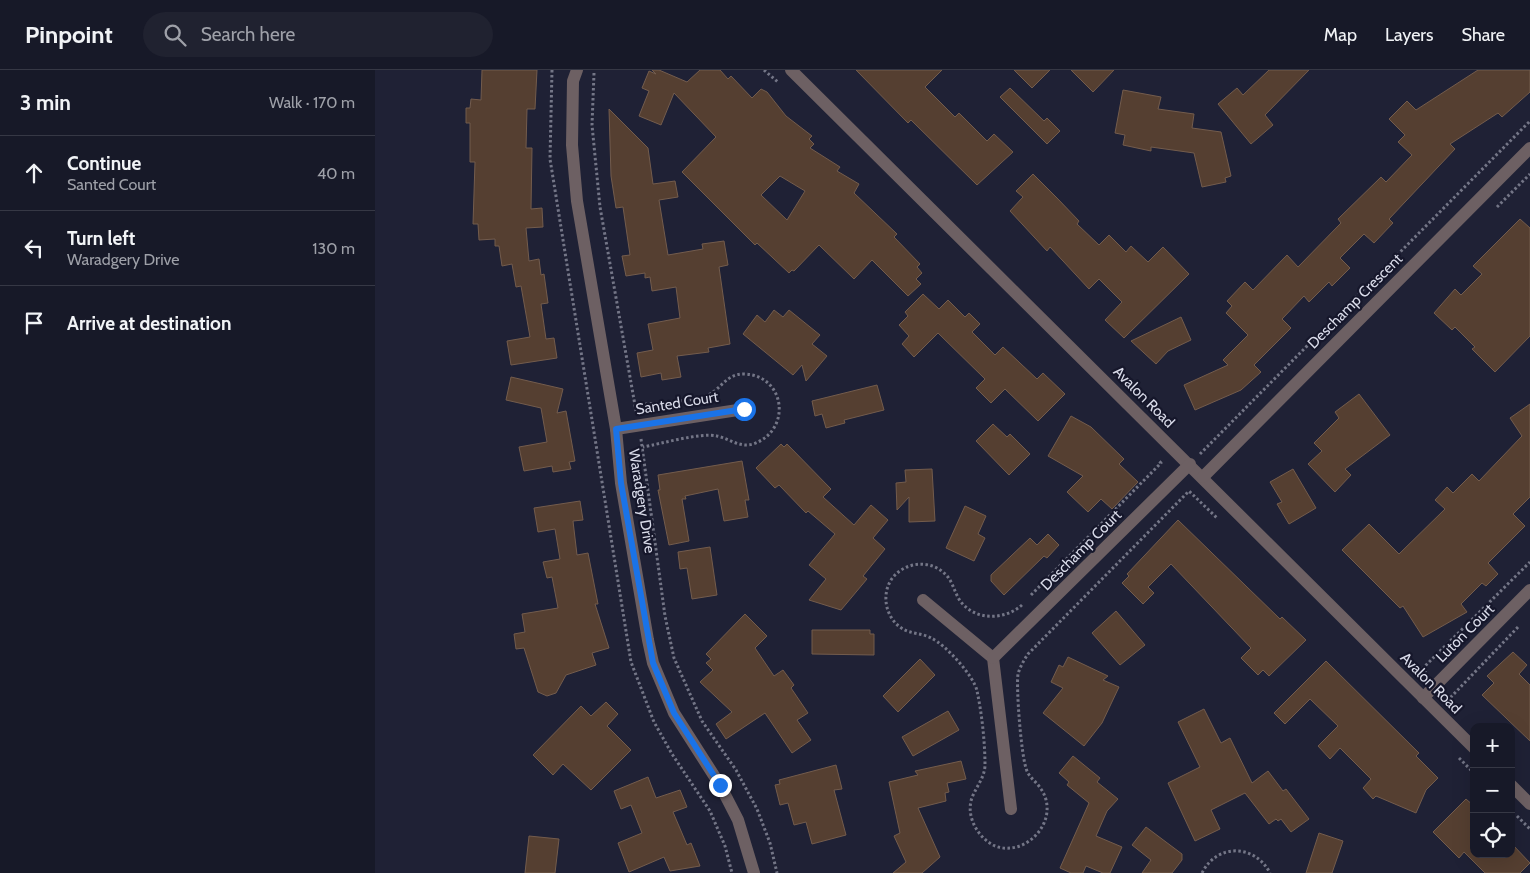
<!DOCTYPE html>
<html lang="en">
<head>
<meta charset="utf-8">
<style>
  :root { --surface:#171928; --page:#202230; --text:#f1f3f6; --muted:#9ea0a8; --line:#363845 }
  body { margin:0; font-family:Cabin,sans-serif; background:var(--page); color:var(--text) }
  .controls { position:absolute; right:15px; bottom:15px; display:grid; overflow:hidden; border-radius:10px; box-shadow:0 5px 20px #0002 }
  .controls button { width:45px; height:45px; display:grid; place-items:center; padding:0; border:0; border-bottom:1px solid var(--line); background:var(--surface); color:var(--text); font:25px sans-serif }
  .stop { position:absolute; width:15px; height:15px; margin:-11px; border:4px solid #1a73e8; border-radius:50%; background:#fff }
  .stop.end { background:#1a73e8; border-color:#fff; box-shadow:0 1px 5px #0008 }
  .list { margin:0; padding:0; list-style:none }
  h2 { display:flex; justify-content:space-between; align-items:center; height:65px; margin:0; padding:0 20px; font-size:21px }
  h2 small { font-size:16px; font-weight:400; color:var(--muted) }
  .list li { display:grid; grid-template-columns:32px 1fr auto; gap:15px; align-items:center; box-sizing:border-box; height:75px; padding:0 20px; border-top:1px solid var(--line) }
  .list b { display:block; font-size:19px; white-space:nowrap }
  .list p { margin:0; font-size:16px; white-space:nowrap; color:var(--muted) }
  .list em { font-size:16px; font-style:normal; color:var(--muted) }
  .icon { flex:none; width:28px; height:28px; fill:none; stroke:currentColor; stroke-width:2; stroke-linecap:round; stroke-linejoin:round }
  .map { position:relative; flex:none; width:1155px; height:803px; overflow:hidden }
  header { display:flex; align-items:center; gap:30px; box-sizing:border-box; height:70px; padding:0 25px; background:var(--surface); border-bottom:1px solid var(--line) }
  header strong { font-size:24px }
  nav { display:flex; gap:28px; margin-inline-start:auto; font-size:18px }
  .search { width:350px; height:45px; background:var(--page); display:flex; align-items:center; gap:12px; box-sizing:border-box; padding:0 18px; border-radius:28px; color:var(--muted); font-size:19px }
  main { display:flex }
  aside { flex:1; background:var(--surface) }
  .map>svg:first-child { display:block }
  .building { fill:#553f31; stroke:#735c4d; fill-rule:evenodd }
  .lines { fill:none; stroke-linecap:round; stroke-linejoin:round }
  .path { stroke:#747687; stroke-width:3; stroke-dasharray:2.5 2.5; stroke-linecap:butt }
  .minor { stroke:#6d6063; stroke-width:12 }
  .route { stroke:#1a73e8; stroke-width:6 }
  .labels { text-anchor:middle; stroke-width:4.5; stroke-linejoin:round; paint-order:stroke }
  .street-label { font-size:15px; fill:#d9dbe9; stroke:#16172b }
</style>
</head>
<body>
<header>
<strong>Pinpoint</strong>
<div class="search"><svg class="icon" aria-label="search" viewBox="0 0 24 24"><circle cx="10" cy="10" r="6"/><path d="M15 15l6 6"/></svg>Search here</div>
<nav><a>Map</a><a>Layers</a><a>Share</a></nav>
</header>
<main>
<aside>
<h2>3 min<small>Walk · 170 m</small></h2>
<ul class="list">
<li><svg class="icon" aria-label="ahead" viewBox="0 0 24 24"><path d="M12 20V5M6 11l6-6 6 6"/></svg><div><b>Continue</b><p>Santed Court</p></div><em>40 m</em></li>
<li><svg class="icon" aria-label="left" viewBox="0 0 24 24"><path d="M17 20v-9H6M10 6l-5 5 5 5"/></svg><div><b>Turn left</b><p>Waradgery Drive</p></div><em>130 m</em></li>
<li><svg class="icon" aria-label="arrive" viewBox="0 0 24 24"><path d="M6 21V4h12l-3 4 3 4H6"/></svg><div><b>Arrive at destination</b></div></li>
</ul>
</aside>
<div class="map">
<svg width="1155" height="803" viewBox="0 0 1155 803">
  <rect width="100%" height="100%" fill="#1f2135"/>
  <!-- building -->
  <g class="building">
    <polygon points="107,0 162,0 160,39 152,39 151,78 157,78 156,139 167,138 168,157 151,158 154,191 164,189 166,205 169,204 173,233 166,234 171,269 179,268 182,288 136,295 132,271 155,267 146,216 141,217 137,194 127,196 124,176 120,176 120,169 104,170 103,154 98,154 100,92 95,92 95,53 91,53 91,38 95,38 96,29 106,30"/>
    <path d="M 277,0 L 284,0 L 312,12 L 325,0 L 345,0 L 353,9 L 356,6 L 377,28 L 386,19 L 392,22 L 411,46 L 437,66 L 434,69 L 439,74 L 435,78 L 465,97 L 462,101 L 484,114 L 479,123 L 522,164 L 519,167 L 545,194 L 542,197 L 547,203 L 541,209 L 546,214 L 533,226 L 497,190 L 479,209 L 444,175 L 419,201 L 417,200 L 414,203 L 382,173 L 380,175 L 307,102 L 341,67 L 299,23 L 286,55 L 264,46 L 274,21 L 267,18 L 274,1 L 281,4 ZM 405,106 L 430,121 L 412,150 L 386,125 Z"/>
    <polygon points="481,0 567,0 550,17 580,47 584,43 612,71 619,64 638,82 602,115 536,50 533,53"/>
    <polygon points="639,0 675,0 657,18"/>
    <polygon points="696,0 739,0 718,22"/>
    <polygon points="894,0 934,0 890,45 898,55 876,74 843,34 862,18 868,25"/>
    <polygon points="1103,0 1155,0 1155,22 1127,47 1123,43 1075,74 1080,79 1014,149 1018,153 999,173 989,164 965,188 975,198 957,216 954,212 934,232 929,226 907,249 916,258 879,295 886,302 866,320 820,340 809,315 853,295 848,290 873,265 851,243 857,236 852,231 870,212 878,220 912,185 923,197 966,153 963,149 1006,107 1011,112 1037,85 1023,72 1030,65 1014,49 1032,31 1041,40"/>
    <polygon points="635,18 669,51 672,48 685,61 672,74 625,27"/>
    <polygon points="748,20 786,27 783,39 819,44 817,58 846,62 856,106 850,108 851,112 827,117 819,83 776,77 776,81 748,75 750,65 740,63"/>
    <polygon points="234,39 273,78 278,114 300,111 303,127 284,130 293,185 328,179 327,174 349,171 353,195 344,197 355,274 333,278 334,282 302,286 306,307 287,310 286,303 266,307 262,283 278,280 273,254 305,248 301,217 277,221 275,207 270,208 270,203 251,206 247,186 255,185 248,137 241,138 236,106"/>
    <polygon points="658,104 682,128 704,151 702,154 724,175 734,165 751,182 756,176 773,192 788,177 814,204 749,268 730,250 747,232 724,209 714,219 675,177 672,181 635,141 648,127 641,121"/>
    <polygon points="1145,149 1155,158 1155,266 1120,302 1097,279 1100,277 1080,257 1077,260 1059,243 1080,219 1086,225 1107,204 1098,196"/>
    <polygon points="548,224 564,239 573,230 590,247 594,243 605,254 597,262 620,285 628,277 662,309 668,303 690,324 663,351 630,319 616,333 601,318 610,309 563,263 539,287 527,274 534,266 524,255 533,246 530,242"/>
    <polygon points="399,240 408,247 414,240 445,265 437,274 452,286 431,311 427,295 418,305 368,264 382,245 390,252"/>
    <polygon points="806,247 816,270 793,281 781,294 756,271"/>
    <polygon points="136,307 188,319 182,343 191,341 200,391 194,392 196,399 178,402 177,396 149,401 144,377 172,372 166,338 131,330"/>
    <polygon points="502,315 509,340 469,350 470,353 451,358 447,344 440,346 437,331"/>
    <polygon points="984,324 1015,365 970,399 976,405 960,422 933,394 947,381 939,373 964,348 960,342"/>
    <polygon points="1155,334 1155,427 1138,444 1150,456 1113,493 1123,504 1111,516 1107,513 1086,534 1092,542 1048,567 1028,536 1025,538 967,480 994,454 1024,484 1070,439 1060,430 1072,417 1078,423 1097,404 1104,411 1147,366 1135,348"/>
    <polygon points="696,346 716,357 749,389 744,394 763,412 737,439 726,429 713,442 692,422 708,406 673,386"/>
    <polygon points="618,354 632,367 635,364 655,384 634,405 601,371"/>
    <polygon points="406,374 409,377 412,374 456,419 448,427 479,455 496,435 513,450 498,468 510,479 488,506 492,509 466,540 434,530 451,509 434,495 460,464 433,441 431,443 404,415 400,418 381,398"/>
    <polygon points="367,391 374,430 370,430 373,447 349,451 343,419 310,426 311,429 307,429 314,471 294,475 283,420 285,420 283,405"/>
    <polygon points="557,399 560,451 534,452 534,427 522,440 521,413 531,412 530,400"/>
    <polygon points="918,399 941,438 914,454 902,434 907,432 895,412"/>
    <polygon points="205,431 208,450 198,451 202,485 213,483 223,534 220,534 234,578 217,583 221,595 191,605 181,623 172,626 163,622 149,578 141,579 139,564 150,562 147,544 183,538 177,507 172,508 168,492 185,489 180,459 163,462 159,438"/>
    <polygon points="590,436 611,446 603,464 610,468 599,491 571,478"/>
    <polygon points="803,450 905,549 907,547 931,570 894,606 888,600 883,605 866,588 876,578 796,494 773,517 779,523 768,534 747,513 754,506 752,504"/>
    <polygon points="673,464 684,475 672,488 669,486 629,525 616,511 616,505 655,468 662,475"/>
    <polygon points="335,477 342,525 317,529 312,498 305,499 303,482"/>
    <polygon points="741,541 770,575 745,595 717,563"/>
    <polygon points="370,544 392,566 380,578 399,606 408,600 419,615 416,618 433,643 422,650 436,670 417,683 390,643 351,669 341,654 357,642 325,612 338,600 331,593 336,589 331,584"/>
    <polygon points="437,560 495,560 495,564 499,564 499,585 437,584"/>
    <polygon points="1138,582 1152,595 1144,604 1155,615 1155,671 1107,625 1119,613 1112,606"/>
    <polygon points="693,587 733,606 728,610 744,617 727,653 709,676 668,643 688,618 676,612 684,595 688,597"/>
    <polygon points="545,589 560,605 523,642 508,626"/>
    <polygon points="951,591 1044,683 1041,686 1063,708 1051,720 1041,743 1001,726 998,729 988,718 996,709 965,678 955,689 943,676 963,656 935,629 910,654 899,643"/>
    <polygon points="231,632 243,644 232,656 256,680 216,720 188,694 178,705 158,685 206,636 216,646"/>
    <polygon points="829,639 846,673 855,668 877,713 893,701 908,721 911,719 934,749 916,762 906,749 903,751 901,749 894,754 870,723 836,740 845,759 820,771 793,713 825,697 803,652"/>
    <polygon points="573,641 584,660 538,686 527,667"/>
    <polygon points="698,686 725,708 722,712 743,729 732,741 721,766 747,777 735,803 728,803 711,796 708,803 696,803 685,798 714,733 692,715 694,712 684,703"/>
    <polygon points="586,691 591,709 572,713 574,722 570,723 571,731 543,738 565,787 547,803 518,803 531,792 519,766 525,763 514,712 543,705 540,701"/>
    <polygon points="461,695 467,719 459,720 471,765 437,774 431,752 419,755 413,733 405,735 400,715 405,714 404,710"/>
    <polygon points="273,707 281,728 305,720 312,737 298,742 312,775 316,773 325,796 295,801 289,787 254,802 243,773 267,763 256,735 246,739 239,721"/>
    <polygon points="1091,729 1099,736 1099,784 1136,784 1138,775 1155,793 1145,803 1110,803 1089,782 1084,788 1058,762"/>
    <polygon points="771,757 807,784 807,790 797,803 767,803 776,790 757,775"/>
    <polygon points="944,763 968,771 957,803 931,803"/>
    <polygon points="154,766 184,769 180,803 150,803"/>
  </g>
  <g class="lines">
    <!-- path -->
    <g class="path">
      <polyline points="177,0 175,89 256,592 279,652 297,684 335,741 350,776 357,803"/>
      <polyline points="389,0 404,13"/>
      <polyline points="219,3 217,55 225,137 261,341"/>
      <polyline points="1122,137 1155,104"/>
      <path d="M 260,335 C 280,333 313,332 331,326 C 346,320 351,303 370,304 C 411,306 417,361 378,374 C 365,378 355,369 342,366 C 327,362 285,374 268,377"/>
      <polyline points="266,369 290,546 299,588 327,651 361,700 382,739 395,773 402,803"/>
      <polyline points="825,384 1155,51"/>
      <polyline points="656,525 786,393 784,391"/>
      <path d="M 647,535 C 630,550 601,551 586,532 C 579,523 578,510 569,503 C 554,489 528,492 516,510 C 506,526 511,549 528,559 C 536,564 547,563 556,568 C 570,574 599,606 602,621 C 607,644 610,673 610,696 C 609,710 599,719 596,731 C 592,748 603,767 618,775 C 628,780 641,779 651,773 C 670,762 679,738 666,719 C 661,711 653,707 651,698 C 646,683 641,618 643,604 C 645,597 649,590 653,584 L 814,421 L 842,448"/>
      <polyline points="1040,597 1052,603"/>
      <polyline points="1047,599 1155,492"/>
      <polyline points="1072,625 1075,628 1144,556"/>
      <polyline points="1084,688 1099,703"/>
      <polyline points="1142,746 1155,759"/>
      <path d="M 827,803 C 842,773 880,774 895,803"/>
    </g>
    <!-- minor -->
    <g class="minor">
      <polyline points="202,0 198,11 197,75 202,131 241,359 246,413 273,570 278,593 299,643 345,715 363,750 379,803"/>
      <polyline points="416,0 1099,678"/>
      <polyline points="241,359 369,339"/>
      <polyline points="828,407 1155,78"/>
      <polyline points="548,530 618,588 636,739"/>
      <polyline points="618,588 815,394"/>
      <polyline points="1048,628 1155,520"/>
      <polyline points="1136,715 1155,734"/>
    </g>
  </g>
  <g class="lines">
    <!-- route -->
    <polyline class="route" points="345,715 299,643 278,593 246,413 241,359 369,339"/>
  </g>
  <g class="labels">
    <!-- street labels -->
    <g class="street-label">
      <text transform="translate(980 231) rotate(-45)" y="5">Deschamp Crescent</text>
      <text transform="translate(769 327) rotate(45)" y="5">Avalon Road</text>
      <text transform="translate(302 333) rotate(-9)" y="5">Santed Court</text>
      <text transform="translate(267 431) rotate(81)" y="5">Waradgery Drive</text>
      <text transform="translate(706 480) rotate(-45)" y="5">Deschamp Court</text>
      <text transform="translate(1090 563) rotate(-45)" y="5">Luton Court</text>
      <text transform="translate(1056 613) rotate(45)" y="5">Avalon Road</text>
    </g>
  </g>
</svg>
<div class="controls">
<button>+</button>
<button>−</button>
<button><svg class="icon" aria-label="locate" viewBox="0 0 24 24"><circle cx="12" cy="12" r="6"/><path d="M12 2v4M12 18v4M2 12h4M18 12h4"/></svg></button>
</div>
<div class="stop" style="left:369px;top:339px"></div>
<div class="stop end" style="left:345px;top:715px"></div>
</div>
</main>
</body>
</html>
